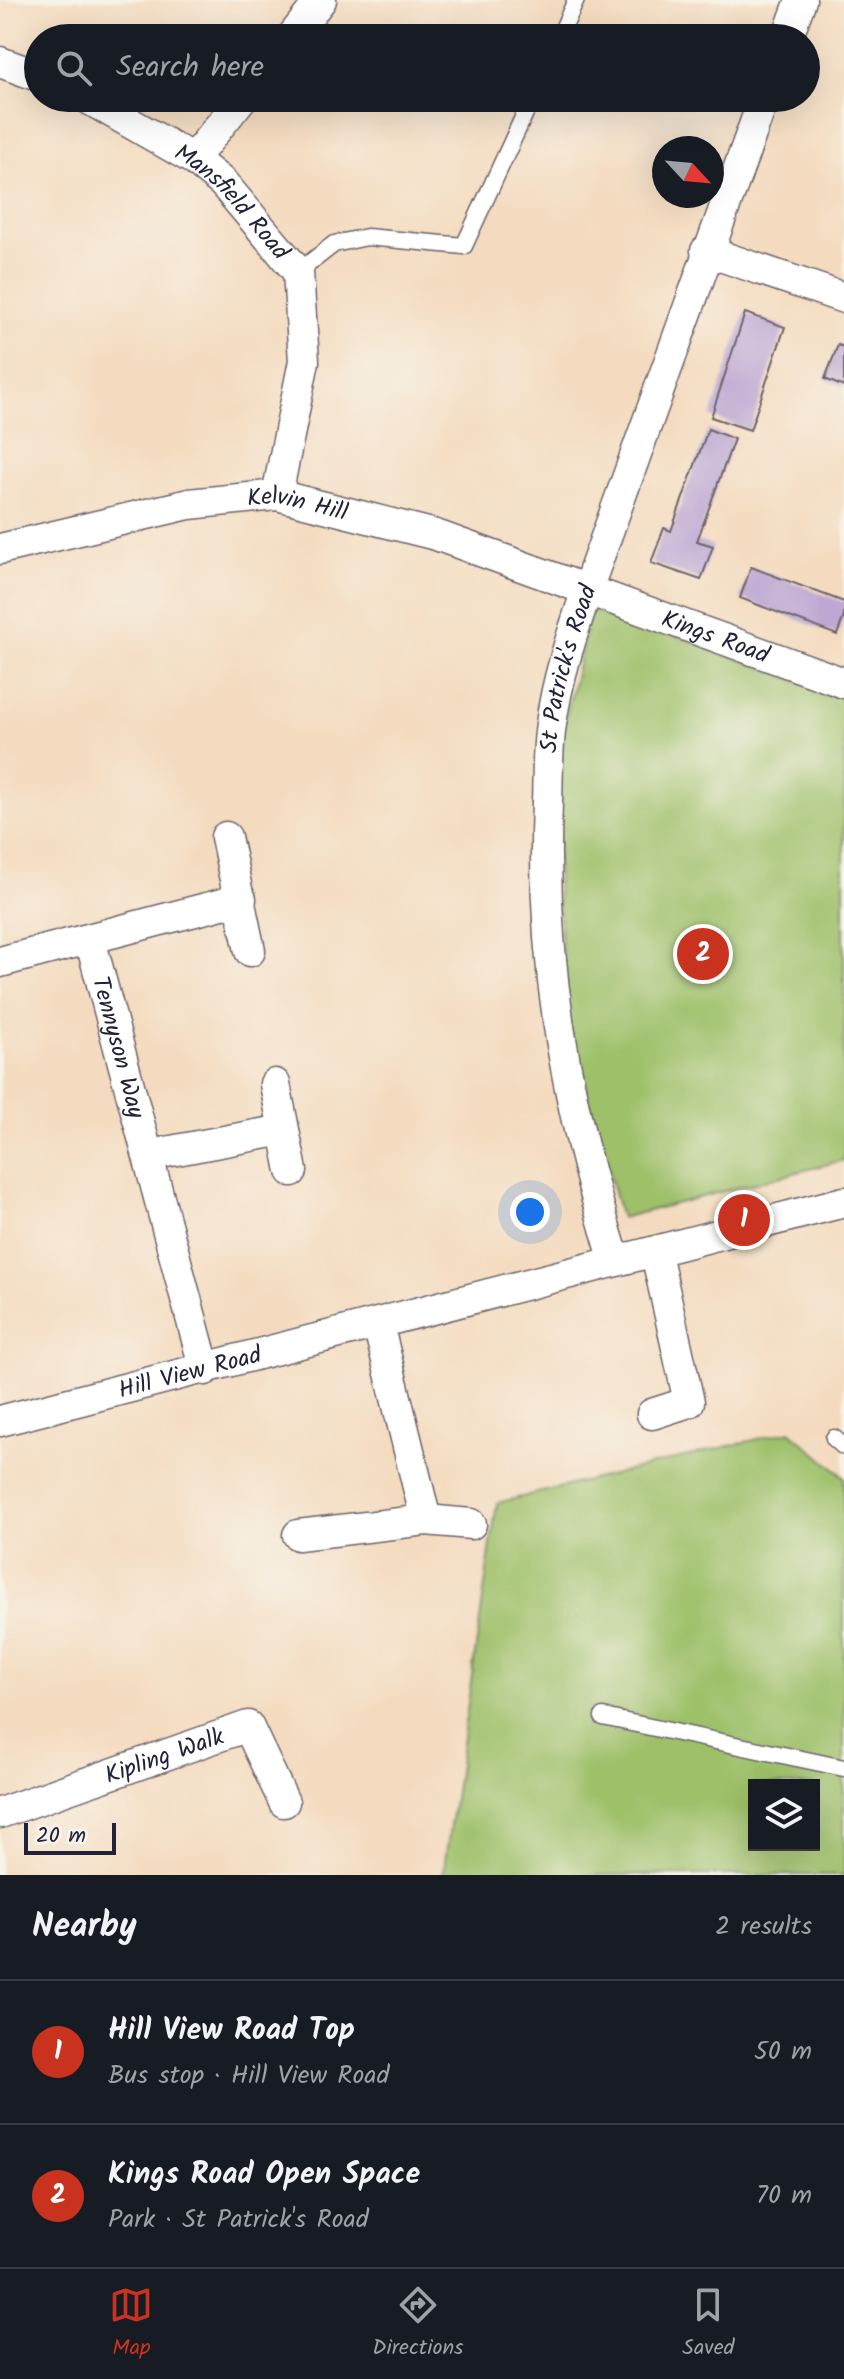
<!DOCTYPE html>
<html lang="en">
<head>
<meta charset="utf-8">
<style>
  :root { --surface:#171b24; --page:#20242c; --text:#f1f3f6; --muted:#9ea1a6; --line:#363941; --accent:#c8321e }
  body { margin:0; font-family:Kalam,sans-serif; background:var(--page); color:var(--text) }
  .controls { position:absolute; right:24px; bottom:24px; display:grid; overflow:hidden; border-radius:0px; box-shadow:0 8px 32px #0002 }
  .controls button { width:72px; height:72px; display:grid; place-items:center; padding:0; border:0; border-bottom:2px solid var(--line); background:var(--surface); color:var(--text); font:40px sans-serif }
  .compass { position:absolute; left:652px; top:136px; width:72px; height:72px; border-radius:50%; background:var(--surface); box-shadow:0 8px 32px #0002; rotate:116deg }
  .scale { position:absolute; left:24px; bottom:20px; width:92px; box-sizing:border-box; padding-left:8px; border:4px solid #22223b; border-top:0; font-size:22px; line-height:28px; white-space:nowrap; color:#22223b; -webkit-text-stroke:6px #f7f3e8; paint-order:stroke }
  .you { position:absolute; left:530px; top:1212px; width:28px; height:28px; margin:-20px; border:6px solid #fff; border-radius:50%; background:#1a73e8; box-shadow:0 0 0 12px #1a73e833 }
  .badge { display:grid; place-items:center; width:52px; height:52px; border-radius:50%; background:var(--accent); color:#fff; font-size:26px; font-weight:700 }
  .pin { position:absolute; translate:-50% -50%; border:4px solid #fff; box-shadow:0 2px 8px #0006 }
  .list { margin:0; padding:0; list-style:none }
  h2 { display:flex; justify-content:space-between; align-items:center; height:104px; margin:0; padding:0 32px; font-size:34px }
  h2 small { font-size:26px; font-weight:400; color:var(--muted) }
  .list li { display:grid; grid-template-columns:52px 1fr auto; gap:24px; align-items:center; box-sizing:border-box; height:144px; padding:0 32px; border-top:2px solid var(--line) }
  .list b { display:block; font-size:30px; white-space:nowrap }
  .list p { margin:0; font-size:26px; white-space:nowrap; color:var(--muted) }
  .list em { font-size:26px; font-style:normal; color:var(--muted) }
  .icon { flex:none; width:44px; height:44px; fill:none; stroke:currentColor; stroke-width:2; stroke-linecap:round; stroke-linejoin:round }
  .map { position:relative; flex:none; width:844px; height:1875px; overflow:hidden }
  .search { position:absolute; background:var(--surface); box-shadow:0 8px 32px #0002; left:24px; right:24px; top:24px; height:88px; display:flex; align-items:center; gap:20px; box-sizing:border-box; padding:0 28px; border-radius:44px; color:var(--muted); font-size:30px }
  .sheet { height:392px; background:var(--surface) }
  nav { display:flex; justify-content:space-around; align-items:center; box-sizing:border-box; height:112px; border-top:2px solid var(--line); background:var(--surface); font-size:22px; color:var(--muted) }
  nav a { display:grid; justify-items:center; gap:4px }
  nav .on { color:var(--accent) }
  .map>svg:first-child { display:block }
  .green { fill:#9ec069; stroke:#607152; stroke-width:2; fill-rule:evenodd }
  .building { fill:#bea7d3 }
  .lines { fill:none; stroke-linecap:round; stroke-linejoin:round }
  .service-casing { stroke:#6c6369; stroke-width:19 }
  .minor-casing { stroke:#6c6369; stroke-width:33 }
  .service { stroke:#fff; stroke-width:16 }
  .minor { stroke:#fff; stroke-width:30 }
  .labels { text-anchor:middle; stroke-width:6; stroke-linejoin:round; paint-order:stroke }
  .street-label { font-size:24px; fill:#22223b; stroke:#f7f3e8 }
</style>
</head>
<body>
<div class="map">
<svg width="844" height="1875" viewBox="0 0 844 1875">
  <rect width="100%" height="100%" fill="#f7f3e8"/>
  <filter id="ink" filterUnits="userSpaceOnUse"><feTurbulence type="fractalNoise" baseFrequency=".0125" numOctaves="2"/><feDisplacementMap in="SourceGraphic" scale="16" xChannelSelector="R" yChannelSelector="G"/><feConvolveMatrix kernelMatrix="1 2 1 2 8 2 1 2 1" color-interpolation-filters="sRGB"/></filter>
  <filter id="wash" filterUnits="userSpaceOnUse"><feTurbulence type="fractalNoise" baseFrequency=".006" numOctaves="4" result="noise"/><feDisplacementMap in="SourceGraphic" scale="32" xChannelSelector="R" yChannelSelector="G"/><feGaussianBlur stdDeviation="1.8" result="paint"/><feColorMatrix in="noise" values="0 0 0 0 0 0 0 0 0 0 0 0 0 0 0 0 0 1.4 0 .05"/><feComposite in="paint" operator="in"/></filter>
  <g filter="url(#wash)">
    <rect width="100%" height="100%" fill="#f4dbbf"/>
    <!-- green -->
    <g class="green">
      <polygon points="592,605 844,698 844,1160 621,1218 568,1022 557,887 561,738"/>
      <path d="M 790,1431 L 844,1477 L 844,1875 L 443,1875 L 497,1503 ZM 754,1785 L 814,1785 L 814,1845 L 754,1845 Z"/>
    </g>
    <g id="blocks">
      <!-- building -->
      <g class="building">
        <polygon points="745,313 785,327 750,430 711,417"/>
        <polygon points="838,345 844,347 844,387 825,379"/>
        <polygon points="708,429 734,439 697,541 713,546 701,580 651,563 664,528 671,531"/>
        <polygon points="751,567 844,602 844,616 837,635 740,598"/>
      </g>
    </g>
  </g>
  <g filter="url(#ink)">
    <use href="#blocks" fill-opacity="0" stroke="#6c6369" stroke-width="2"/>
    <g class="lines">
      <defs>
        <g id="service">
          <polyline points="559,38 576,0"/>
          <polyline points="298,272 334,244 367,237 464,246 532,98"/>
          <polyline points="834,1438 844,1447"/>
          <polyline points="603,1717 844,1768"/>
        </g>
        <g id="minor">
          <polyline points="291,38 321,0"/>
          <polyline points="787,38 801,0"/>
          <polyline points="0,62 38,76"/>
          <path id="s1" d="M 87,98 L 193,159 L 223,183 L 298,272 L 304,361 L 277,495"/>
          <polyline points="193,159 242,98"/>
          <polyline points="706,251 844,298"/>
          <path id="s2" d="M 0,549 L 189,504 L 277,495 L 436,535 L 844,683"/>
          <polyline points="226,837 250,951"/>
          <path id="s3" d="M 90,939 L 205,1370"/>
          <polyline points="0,962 241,899"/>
          <polyline points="275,1084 292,1171"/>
          <polyline points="150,1155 283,1130"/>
          <path id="s4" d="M 615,1261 C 567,1106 540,967 547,803 C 548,777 547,750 551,724 C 557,679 572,634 587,590 L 764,98"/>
          <polyline points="378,1324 426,1520"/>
          <polyline points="652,1414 689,1402 656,1253"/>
          <path id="s5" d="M 0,1421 L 844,1202"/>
          <polyline points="298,1535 426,1520 471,1524"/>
          <path id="s6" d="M 0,1813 L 248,1726 L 284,1802"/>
        </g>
      </defs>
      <!-- service casing -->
      <use href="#service" class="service-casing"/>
      <!-- minor casing -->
      <use href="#minor" class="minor-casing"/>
      <!-- service -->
      <use href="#service" class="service"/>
      <!-- minor -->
      <use href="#minor" class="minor"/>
    </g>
  </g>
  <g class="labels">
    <!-- street labels -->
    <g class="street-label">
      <text dy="8" stroke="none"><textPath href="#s1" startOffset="180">Mansfield Road</textPath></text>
      <text dy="8" stroke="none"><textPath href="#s2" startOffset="304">Kelvin Hill</textPath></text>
      <text dy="8" stroke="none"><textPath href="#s2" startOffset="744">Kings Road</textPath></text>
      <text dy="8" stroke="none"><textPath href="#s4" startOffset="602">St Patrick's Road</textPath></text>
      <text dy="8" stroke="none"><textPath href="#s3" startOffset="112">Tennyson Way</textPath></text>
      <text dy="8" stroke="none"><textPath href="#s5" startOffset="196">Hill View Road</textPath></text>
      <text dy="8" stroke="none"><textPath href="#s6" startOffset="174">Kipling Walk</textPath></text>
    </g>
  </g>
</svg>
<div class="controls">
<button><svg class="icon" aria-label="layers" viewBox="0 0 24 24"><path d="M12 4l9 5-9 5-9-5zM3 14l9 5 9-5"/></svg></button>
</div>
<svg class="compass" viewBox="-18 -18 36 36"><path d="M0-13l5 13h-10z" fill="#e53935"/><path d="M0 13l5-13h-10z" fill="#9ea1a6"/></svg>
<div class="scale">20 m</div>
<div class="you"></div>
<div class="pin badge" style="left:744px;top:1220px">1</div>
<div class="pin badge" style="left:703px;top:954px">2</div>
<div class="search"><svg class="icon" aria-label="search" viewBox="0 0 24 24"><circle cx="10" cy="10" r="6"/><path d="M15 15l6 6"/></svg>Search here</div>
</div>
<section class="sheet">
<h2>Nearby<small>2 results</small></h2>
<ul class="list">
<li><span class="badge">1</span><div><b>Hill View Road Top</b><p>Bus stop · Hill View Road</p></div><em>50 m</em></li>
<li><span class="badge">2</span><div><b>Kings Road Open Space</b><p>Park · St Patrick's Road</p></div><em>70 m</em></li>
</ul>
</section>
<nav>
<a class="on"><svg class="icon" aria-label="map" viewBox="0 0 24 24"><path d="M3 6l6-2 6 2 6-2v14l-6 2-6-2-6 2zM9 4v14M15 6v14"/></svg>Map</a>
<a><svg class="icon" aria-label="directions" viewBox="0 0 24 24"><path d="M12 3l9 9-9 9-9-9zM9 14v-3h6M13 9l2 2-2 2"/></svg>Directions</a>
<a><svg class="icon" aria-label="saved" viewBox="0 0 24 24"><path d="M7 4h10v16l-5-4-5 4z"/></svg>Saved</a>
</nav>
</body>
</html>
